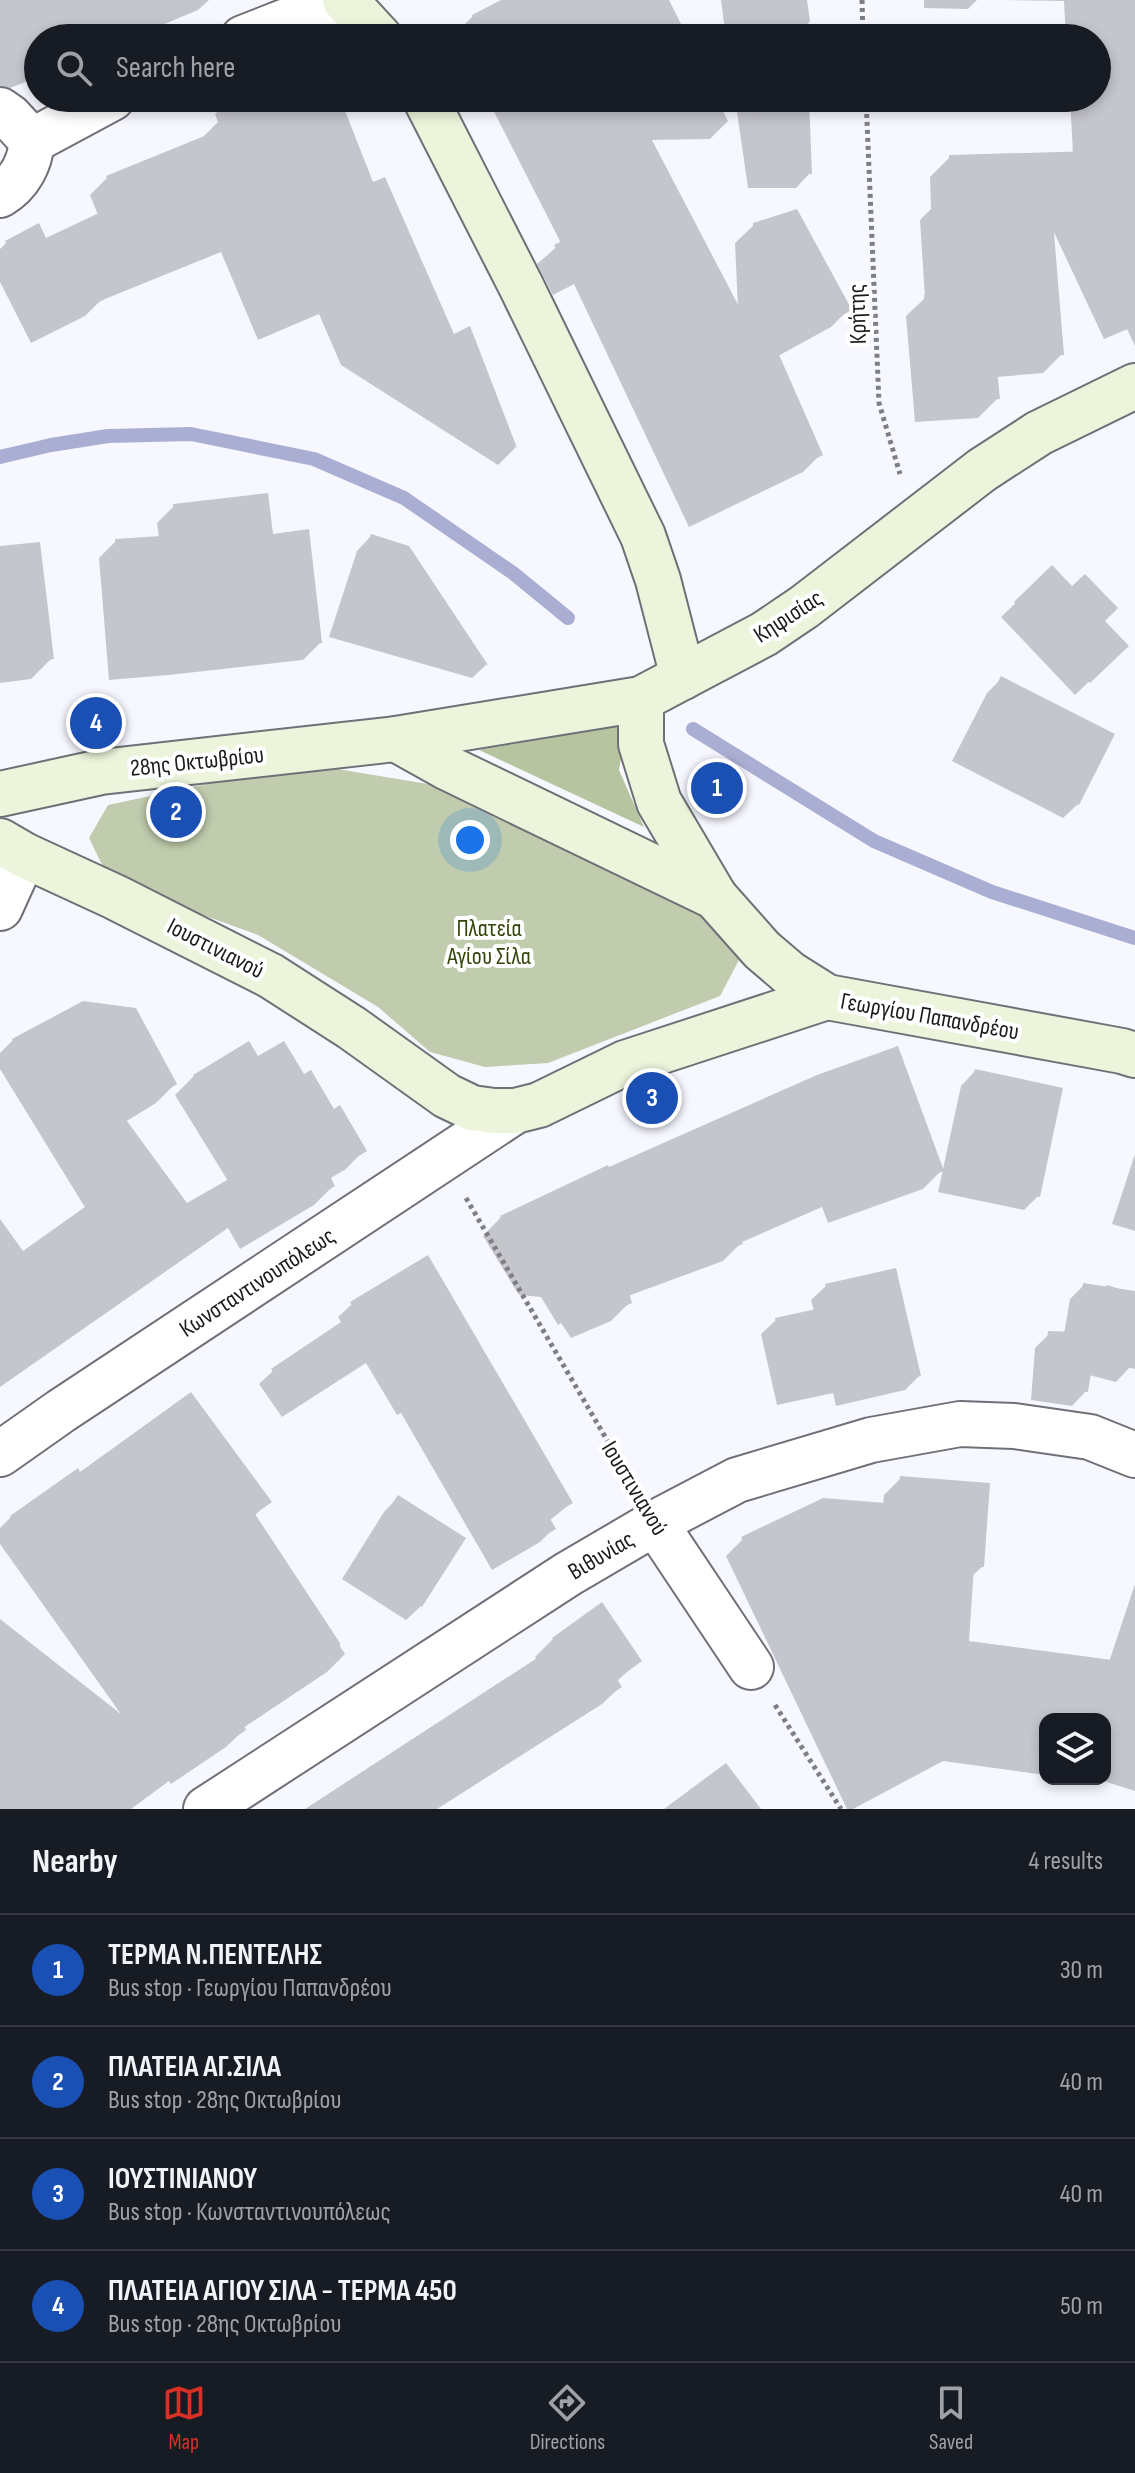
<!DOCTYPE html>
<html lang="en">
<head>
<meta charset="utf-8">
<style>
  :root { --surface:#171b24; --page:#242831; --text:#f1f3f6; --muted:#9ea1a6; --line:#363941; --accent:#d93025 }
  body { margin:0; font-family:"Sofia Sans Condensed",sans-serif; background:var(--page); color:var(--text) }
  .controls { position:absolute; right:24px; bottom:24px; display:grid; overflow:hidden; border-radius:16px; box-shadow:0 4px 12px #0003 }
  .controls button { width:72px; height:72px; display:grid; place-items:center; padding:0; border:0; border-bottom:2px solid var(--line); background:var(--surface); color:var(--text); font:40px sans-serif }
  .you { position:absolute; left:470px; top:840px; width:28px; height:28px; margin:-20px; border:6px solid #fff; border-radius:50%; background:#1a73e8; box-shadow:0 0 0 12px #1a73e833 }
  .badge { display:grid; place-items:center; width:52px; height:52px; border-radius:50%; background:var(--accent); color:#fff; font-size:26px; font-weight:700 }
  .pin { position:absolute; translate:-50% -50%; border:4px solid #fff; box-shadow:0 2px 8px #0006 }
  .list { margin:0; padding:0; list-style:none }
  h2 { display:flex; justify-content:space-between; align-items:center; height:104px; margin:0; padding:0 32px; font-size:34px }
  h2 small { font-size:26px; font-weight:400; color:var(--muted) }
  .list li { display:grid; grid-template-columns:52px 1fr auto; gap:24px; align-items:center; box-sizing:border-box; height:112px; padding:0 32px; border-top:2px solid var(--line) }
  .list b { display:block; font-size:30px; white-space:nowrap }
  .list p { margin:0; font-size:26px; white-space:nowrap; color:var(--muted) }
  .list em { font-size:26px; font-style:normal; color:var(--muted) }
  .icon { flex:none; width:44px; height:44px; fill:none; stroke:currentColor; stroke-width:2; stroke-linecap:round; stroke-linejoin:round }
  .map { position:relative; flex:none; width:1135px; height:1809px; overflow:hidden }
  .search { position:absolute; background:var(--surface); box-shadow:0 4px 12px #0003; left:24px; right:24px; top:24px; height:88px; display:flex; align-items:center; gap:20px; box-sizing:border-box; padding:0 28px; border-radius:44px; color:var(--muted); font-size:30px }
  .sheet { height:552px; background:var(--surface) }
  nav { display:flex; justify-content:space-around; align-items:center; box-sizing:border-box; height:112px; border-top:2px solid var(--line); background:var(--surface); font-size:22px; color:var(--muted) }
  nav a { display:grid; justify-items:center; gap:4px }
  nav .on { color:var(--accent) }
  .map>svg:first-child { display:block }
  .green { fill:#c0ccad }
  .forest { fill:#b6c49f }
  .shadow { fill:#0003 }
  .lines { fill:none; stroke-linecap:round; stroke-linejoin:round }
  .stream { stroke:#abaed3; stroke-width:14 }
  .building { fill:#c4c5cd }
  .street-casing { stroke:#6f7077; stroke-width:48 }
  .secondary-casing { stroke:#6f7077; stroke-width:48 }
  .path { stroke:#7e7f84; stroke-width:5; stroke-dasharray:4 4; stroke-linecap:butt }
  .street { stroke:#fff; stroke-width:44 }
  .secondary { stroke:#ecf5db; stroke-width:44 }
  .labels { text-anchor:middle; stroke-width:8; stroke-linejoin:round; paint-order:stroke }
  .street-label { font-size:24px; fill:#1b1b1e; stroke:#fff }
  .park-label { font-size:24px; fill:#34450a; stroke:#fff }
</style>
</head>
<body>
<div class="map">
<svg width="1135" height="1809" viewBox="0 0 1135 1809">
  <rect width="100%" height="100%" fill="#f7f8ff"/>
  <!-- green -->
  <polygon class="green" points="331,768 434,785 637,874 720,925 739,960 720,996 548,1063 485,1067 430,1052 378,1007 258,935 110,881 89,838 108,805 268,771"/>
  <!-- forest -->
  <polygon class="forest" points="627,724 619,770 644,827 479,750"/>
  <!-- shadow -->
  <g class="shadow">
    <polygon points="0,0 209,0 198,10 131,38 38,38 38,77 0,92"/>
    <polygon points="506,0 667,0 686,38 457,38 455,34 473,16"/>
    <polygon points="721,0 807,0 810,21 805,27 805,38 726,38"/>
    <polygon points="924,0 977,0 968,9 924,8"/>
    <polygon points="1007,0 1135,0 1135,326 1104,339 1052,228 1062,354 1043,373 996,377 998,398 978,418 915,422 906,316 925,298 920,220 931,209 930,177 950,157 1073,154 1070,98 1097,98 1097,38 1066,38 1064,1"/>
    <polygon points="232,98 338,98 372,185 453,337 469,329 515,448 498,465 341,365 319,314 258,340 221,252 100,301 85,316 31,343 0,282 0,249 7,242 45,240 98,215 90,195 108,177 203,137 218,122 215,114"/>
    <polygon points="487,98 716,98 728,121 710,139 650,140 738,308 735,243 754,225 849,309 831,327 778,356 821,454 803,472 689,527 574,284 553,295 537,264 561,243"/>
    <polygon points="735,98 807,98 810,173 796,188 748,188"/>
    <polygon points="174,506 271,536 320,643 303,660 169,675 109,680 99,558 116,541 159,538 157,523"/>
    <polygon points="371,536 408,548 486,665 472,678 329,637 357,551"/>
    <polygon points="0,548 52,658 31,679 0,683"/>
    <polygon points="1052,568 1126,646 1075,695 1001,617"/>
    <polygon points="1001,679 1078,804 1063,818 952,761 987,693"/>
    <polygon points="13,1040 175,1084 156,1103 125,1122 186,1206 228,1181 175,1095 194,1076 257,1059 303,1077 364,1150 346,1169 329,1179 333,1186 314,1205 240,1249 228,1228 0,1387 0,1257 23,1254 86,1209 0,1069 0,1053"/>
    <polygon points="975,1071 1038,1196 1024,1210 938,1192 961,1086"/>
    <polygon points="1135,1154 1135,1231 1112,1224"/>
    <polygon points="942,1170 923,1189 828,1223 822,1207 742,1242 723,1261 628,1296 630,1302 611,1321 571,1338 561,1323 558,1325 541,1297 519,1295 483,1236 501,1217"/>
    <polygon points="1084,1285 1103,1288 1107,1285 1135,1294 1135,1357 1130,1367 1116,1382 1089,1375 1086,1391 1072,1406 1031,1400 1035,1348 1049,1334 1064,1334 1070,1299"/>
    <polygon points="826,1286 919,1376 905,1390 836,1406 833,1393 777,1405 761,1334 776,1320 814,1311 811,1300"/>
    <polygon points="352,1304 571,1503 549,1521 554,1528 540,1542 492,1570 401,1413 397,1415 366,1363 282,1417 259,1384 273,1371 342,1324 338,1317"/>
    <polygon points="80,1474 269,1502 254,1516 345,1654 327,1672 243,1728 244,1730 226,1747 171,1784 169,1781 131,1809 0,1809 0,1629 123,1717 0,1544 0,1528 11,1517"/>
    <polygon points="901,1478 983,1566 971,1577 967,1643 1109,1662 1135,1584 1135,1791 1097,1779 1105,1779 1105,1719 1045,1719 1045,1775 943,1761 853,1809 847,1809 726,1556 743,1539 883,1505 884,1495"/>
    <polygon points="398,1497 421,1606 406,1620 342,1579 384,1512"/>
    <polygon points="601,1605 640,1660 616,1682 620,1687 602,1704 437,1809 308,1809 537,1660 535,1657 553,1639"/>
  </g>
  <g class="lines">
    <!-- stream -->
    <g class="stream">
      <polyline points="0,457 51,445 108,436 191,434 314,459 404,498 513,573 568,618"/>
      <polyline points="693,729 874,841 992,892 1135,938"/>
    </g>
  </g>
  <!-- building -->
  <g class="building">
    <polygon points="0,0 195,0 195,1 106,38 38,38 38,66 0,82"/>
    <polygon points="501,0 669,0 688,38 483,38 472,15"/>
    <polygon points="1097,0 1135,0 1135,346 1048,160 1064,355 996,360 1000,399 933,404 924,295 944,293 939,199 950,198 949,155 1093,151 1090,98 1097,98"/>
    <polygon points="233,98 340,98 373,182 385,177 454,334 470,326 517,448 358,348 337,298 276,324 239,236 101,291 105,299 42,331 17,285 25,280 5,241 39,223 46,238 118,204 106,176 224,128 220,117 238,110"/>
    <polygon points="513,98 630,98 757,341 753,223 797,209 852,310 777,350 823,455 708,511 664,423 592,268 572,278 554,245 581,231"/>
    <polygon points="750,98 809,98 812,174 761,175"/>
    <polygon points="268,493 273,534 309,529 322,643 187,659 125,664 115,539 177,535 173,504"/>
    <polygon points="371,534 409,546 488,665 342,623"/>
    <polygon points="40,542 54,659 0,665 0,546"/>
    <polygon points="1052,565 1072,586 1085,574 1118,608 1105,621 1129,646 1090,683 1014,602"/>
    <polygon points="1001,676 1115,734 1079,805 965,746"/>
    <polygon points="83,1001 136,1008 177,1084 124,1117 187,1203 250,1167 193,1075 249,1041 258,1056 284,1041 304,1074 311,1070 334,1109 340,1105 367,1151 329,1174 335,1186 260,1231 247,1210 119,1302 117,1299 0,1384 0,1219 23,1251 106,1192 12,1039"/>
    <polygon points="898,1046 944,1171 846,1206 840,1190 739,1235 743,1244 627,1286 632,1303 590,1321 580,1306 577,1308 559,1279 537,1277 500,1216 608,1165 609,1167 817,1075"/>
    <polygon points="975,1069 1063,1088 1040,1197 951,1178"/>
    <polygon points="428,1255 573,1503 549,1517 556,1529 506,1558 415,1401 411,1403 380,1351 296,1405 271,1369 356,1312 350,1302"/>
    <polygon points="896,1268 921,1376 850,1393 847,1380 791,1392 775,1318 830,1306 825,1284"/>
    <polygon points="1083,1283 1135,1291 1135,1369 1093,1359 1088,1392 1044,1386 1048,1331 1075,1332"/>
    <polygon points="191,1392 272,1502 255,1514 340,1643 340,1659 243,1724 246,1730 190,1768 10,1516 78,1468 80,1472"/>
    <polygon points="900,1476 990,1483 984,1567 974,1566 969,1641 1135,1663 1135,1769 1105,1760 1105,1719 1045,1719 1045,1756 962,1745 866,1796 741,1537 823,1498 898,1504"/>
    <polygon points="398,1495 466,1538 422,1607 354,1565"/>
    <polygon points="602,1602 642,1661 617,1679 622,1687 429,1809 305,1809 557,1645 552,1638"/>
    <polygon points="0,1619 187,1766 127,1809 10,1809 0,1794"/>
    <polygon points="726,1763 761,1809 664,1809"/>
  </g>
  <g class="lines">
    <defs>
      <g id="street">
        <polyline points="243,38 340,0"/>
        <polyline points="0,110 10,117 32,141"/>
        <path d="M 0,195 C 20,183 30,163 32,141 L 112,98"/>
        <polyline points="0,908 24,855"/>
        <polyline points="0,1454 61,1411 515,1111"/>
        <polyline points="655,1523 751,1667"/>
        <polyline points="206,1809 568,1574 655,1523 737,1480 871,1440 960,1424 1014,1426 1090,1437 1135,1455"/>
      </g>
      <g id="secondary">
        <polyline points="345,0 380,38"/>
        <polyline points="425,98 521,286 643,536 658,580 683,677"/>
        <polyline points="641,699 641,744 659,802 715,897"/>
        <polyline points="396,739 448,768 715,897 762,950 789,973 827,997 1122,1051 1135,1055"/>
        <polyline points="0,794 101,772 396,739 641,699 764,634 804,607 982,470 1039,433 1135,386"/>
        <polyline points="0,841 24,855 115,897 271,976 352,1028 447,1096 472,1108 494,1111 515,1111 539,1105 625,1063 827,997"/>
      </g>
    </defs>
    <!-- street casing -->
    <use href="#street" class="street-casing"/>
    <!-- secondary casing -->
    <use href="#secondary" class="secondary-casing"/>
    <!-- path -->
    <g class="path">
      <polyline points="862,0 863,38"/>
      <polyline points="866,98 879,403 900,474"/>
      <polyline points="466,1198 632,1483"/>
      <polyline points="775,1705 841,1809"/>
    </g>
    <!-- street -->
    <use href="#street" class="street"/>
    <!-- secondary -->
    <use href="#secondary" class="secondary"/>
  </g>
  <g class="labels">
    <!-- street labels -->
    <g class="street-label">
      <text transform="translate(857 314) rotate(-92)" y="8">Κρήτης</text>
      <text transform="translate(788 616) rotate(-33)" y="8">Κηφισίας</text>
      <text transform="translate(197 761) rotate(-6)" y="8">28ης Οκτωβρίου</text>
      <text transform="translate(216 948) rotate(27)" y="8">Ιουστινιανού</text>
      <text transform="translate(930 1016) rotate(10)" y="8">Γεωργίου Παπανδρέου</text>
      <text transform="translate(257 1282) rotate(-33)" y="8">Κωνσταντινουπόλεως</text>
      <text transform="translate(635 1488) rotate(59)" y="8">Ιουστινιανού</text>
      <text transform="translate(601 1555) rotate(-31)" y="8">Βιθυνίας</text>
    </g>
    <!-- park labels -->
    <g class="park-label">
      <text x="489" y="936">Πλατεία<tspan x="489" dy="28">Αγίου Σίλα</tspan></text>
    </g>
  </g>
</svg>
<div class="controls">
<button><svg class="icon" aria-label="layers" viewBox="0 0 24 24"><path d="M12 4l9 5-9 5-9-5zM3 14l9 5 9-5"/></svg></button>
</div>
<div class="you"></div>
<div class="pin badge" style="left:717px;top:788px;background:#1a4fb4">1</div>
<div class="pin badge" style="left:176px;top:812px;background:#1a4fb4">2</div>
<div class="pin badge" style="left:652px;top:1098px;background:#1a4fb4">3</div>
<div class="pin badge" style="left:96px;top:723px;background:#1a4fb4">4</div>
<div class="search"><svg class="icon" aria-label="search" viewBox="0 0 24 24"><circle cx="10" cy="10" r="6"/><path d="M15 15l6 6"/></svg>Search here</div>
</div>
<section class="sheet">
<h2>Nearby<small>4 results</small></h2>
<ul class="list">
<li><span class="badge" style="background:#1a4fb4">1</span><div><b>ΤΕΡΜΑ Ν.ΠΕΝΤΕΛΗΣ</b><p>Bus stop · Γεωργίου Παπανδρέου</p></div><em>30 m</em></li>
<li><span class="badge" style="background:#1a4fb4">2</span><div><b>ΠΛΑΤΕΙΑ ΑΓ.ΣΙΛΑ</b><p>Bus stop · 28ης Οκτωβρίου</p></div><em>40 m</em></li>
<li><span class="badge" style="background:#1a4fb4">3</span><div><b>ΙΟΥΣΤΙΝΙΑΝΟΥ</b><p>Bus stop · Κωνσταντινουπόλεως</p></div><em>40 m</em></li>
<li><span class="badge" style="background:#1a4fb4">4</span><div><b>ΠΛΑΤΕΙΑ ΑΓΙΟΥ ΣΙΛΑ - ΤΕΡΜΑ 450</b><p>Bus stop · 28ης Οκτωβρίου</p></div><em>50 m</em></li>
</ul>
</section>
<nav>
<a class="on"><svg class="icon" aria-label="map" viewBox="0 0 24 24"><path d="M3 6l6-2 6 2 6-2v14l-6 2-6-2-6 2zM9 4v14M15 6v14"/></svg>Map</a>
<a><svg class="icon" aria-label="directions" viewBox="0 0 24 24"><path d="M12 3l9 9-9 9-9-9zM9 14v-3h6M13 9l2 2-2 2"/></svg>Directions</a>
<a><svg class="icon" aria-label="saved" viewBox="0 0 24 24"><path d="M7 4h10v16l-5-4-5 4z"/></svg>Saved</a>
</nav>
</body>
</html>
